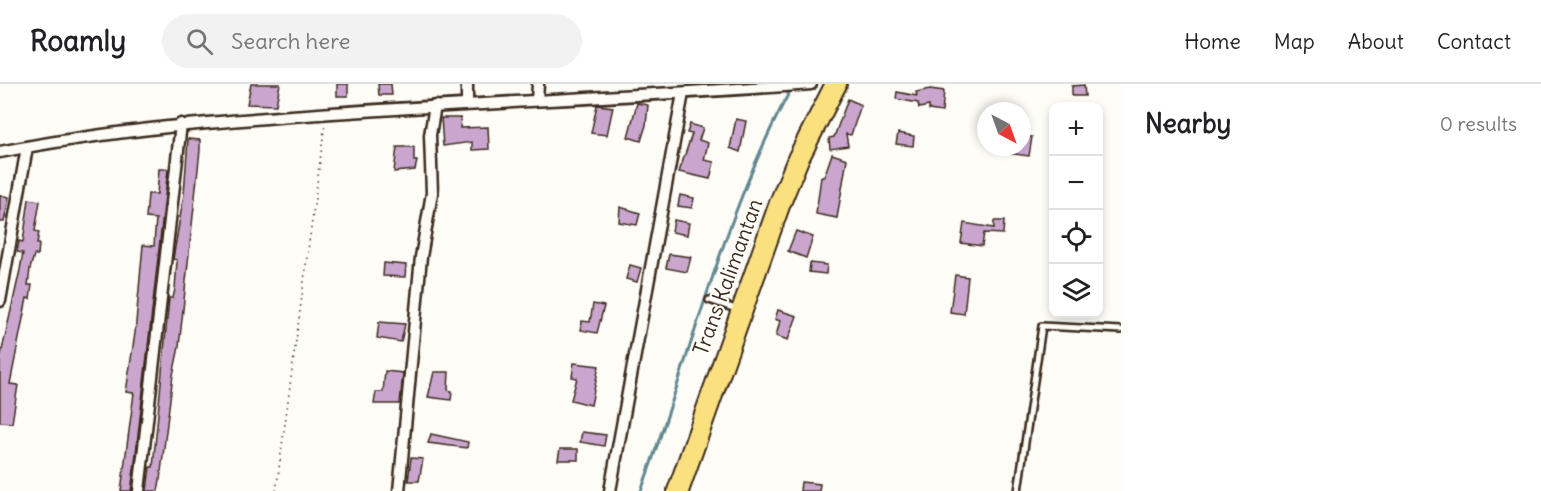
<!DOCTYPE html>
<html lang="en">
<head>
<meta charset="utf-8">
<style>
  :root { --surface:#fff; --page:#f2f2f2; --text:#202124; --muted:#757577; --line:#e0e0e0 }
  body { margin:0; font-family:Delius,sans-serif; background:var(--page); color:var(--text) }
  .controls { position:absolute; right:18px; top:18px; display:grid; overflow:hidden; border-radius:12px; box-shadow:0 3px 9px #0003 }
  .controls button { width:54px; height:54px; display:grid; place-items:center; padding:0; border:0; border-bottom:2px solid var(--line); background:var(--surface); color:var(--text); font:30px sans-serif }
  .compass { position:absolute; left:977px; top:18px; width:54px; height:54px; border-radius:50%; background:var(--surface); box-shadow:0 3px 9px #0003; rotate:139deg }
  .list { margin:0; padding:0; list-style:none }
  h2 { display:flex; justify-content:space-between; align-items:center; height:78px; margin:0; padding:0 24px; font-size:26px }
  h2 small { font-size:20px; font-weight:400; color:var(--muted) }
  .icon { flex:none; width:33px; height:33px; fill:none; stroke:currentColor; stroke-width:2; stroke-linecap:round; stroke-linejoin:round }
  .map { position:relative; flex:none; width:1121px; height:407px; overflow:hidden }
  header { display:flex; align-items:center; gap:36px; box-sizing:border-box; height:84px; padding:0 30px; background:var(--surface); border-bottom:2px solid var(--line) }
  header strong { font-size:28px }
  nav { display:flex; gap:33px; margin-inline-start:auto; font-size:21px }
  .search { width:420px; height:54px; background:var(--page); display:flex; align-items:center; gap:15px; box-sizing:border-box; padding:0 21px; border-radius:33px; color:var(--muted); font-size:22px }
  main { display:flex }
  aside { flex:1; background:var(--surface) }
  .map>svg:first-child { display:block }
  .lines { fill:none; stroke-linecap:round; stroke-linejoin:round }
  .stream { stroke:#628890; stroke-width:3 }
  .building { fill:#caa6ce; stroke:#3b2a1e; stroke-width:1.5 }
  .lane-casing { stroke:#3b2a1e; stroke-width:10 }
  .street-casing { stroke:#3b2a1e; stroke-width:15 }
  .highway-casing { stroke:#3b2a1e; stroke-width:24 }
  .path { stroke:#3b2a1e; stroke-width:1.5; stroke-dasharray:1.5 4.5; stroke-linecap:butt }
  .lane { stroke:#fdfcf7; stroke-width:5 }
  .street { stroke:#fdfcf7; stroke-width:10 }
  .highway { stroke:#fbe080; stroke-width:20 }
  .labels { text-anchor:middle; stroke-width:4.5; stroke-linejoin:round; paint-order:stroke }
  .street-label { font-size:21px; fill:#3b2a1e; stroke:#fdfcf7 }
</style>
</head>
<body>
<header>
<strong>Roamly</strong>
<div class="search"><svg class="icon" aria-label="search" viewBox="0 0 24 24"><circle cx="10" cy="10" r="6"/><path d="M15 15l6 6"/></svg>Search here</div>
<nav><a>Home</a><a>Map</a><a>About</a><a>Contact</a></nav>
</header>
<main>
<div class="map">
<svg width="1121" height="407" viewBox="0 0 1121 407">
  <rect width="100%" height="100%" fill="#fdfcf7"/>
  <filter id="ink" filterUnits="userSpaceOnUse"><feTurbulence type="fractalNoise" baseFrequency=".0167" numOctaves="2"/><feDisplacementMap in="SourceGraphic" scale="12" xChannelSelector="R" yChannelSelector="G"/><feConvolveMatrix kernelMatrix="1 2 1 2 8 2 1 2 1" color-interpolation-filters="sRGB"/></filter>
  <g filter="url(#ink)">
    <g class="lines">
      <!-- stream -->
      <path class="stream" d="M 641,407 C 691,273 723,130 791,5"/>
    </g>
    <!-- building -->
    <g class="building">
      <polygon points="251,0 280,0 276,21 247,20"/>
      <rect x="337" y="0" width="11" height="12"/>
      <polygon points="378,0 391,0 392,11 379,11"/>
      <polygon points="1084,1 1085,12 1072,12 1072,2"/>
      <polygon points="930,5 944,7 942,28 929,26 929,22 919,24 918,19 896,15 897,8 917,12 916,8"/>
      <polygon points="848,15 861,21 851,51 846,50 848,62 830,65 829,54 834,53"/>
      <polygon points="637,19 648,21 646,41 641,57 628,53"/>
      <polygon points="597,21 613,23 607,51 591,49"/>
      <polygon points="441,34 461,34 460,44 488,43 489,65 472,66 472,58 443,62"/>
      <polygon points="736,35 746,37 740,68 730,64"/>
      <polygon points="690,40 703,44 699,56 708,59 704,76 714,78 710,95 679,88 692,50 687,49"/>
      <polygon points="898,49 914,52 913,62 896,60"/>
      <polygon points="1022,52 1032,53 1029,72 999,68 999,63 1022,63"/>
      <polygon points="188,55 200,56 200,66 179,263 173,291 160,396 158,407 147,407 150,383 153,383 169,214 173,214 175,205 177,176 173,175 184,110"/>
      <polygon points="397,63 414,63 414,77 417,77 415,86 394,88"/>
      <polygon points="832,70 847,75 837,134 816,130 821,93 824,93"/>
      <polygon points="159,85 168,85 135,378 131,407 121,407 134,309 126,308 135,249 143,161 154,162 155,147 156,135 146,134 148,110 157,110"/>
      <polygon points="0,111 9,113 4,138 0,138"/>
      <polygon points="680,111 694,114 692,124 678,122"/>
      <polygon points="29,115 40,117 35,147 39,148 37,160 39,160 38,171 34,171 30,185 28,201 32,201 30,215 27,214 10,300 18,301 12,339 0,338 0,275 20,186 23,169 17,168 19,157 23,158"/>
      <polygon points="620,123 640,129 637,141 619,138"/>
      <polygon points="674,136 689,139 687,151 672,148"/>
      <polygon points="994,137 1004,137 1003,150 984,149 982,162 961,159 964,139 994,144"/>
      <polygon points="796,147 813,153 806,174 788,167"/>
      <polygon points="669,170 691,173 687,188 666,184"/>
      <polygon points="384,179 406,181 405,193 383,192"/>
      <polygon points="810,179 827,181 826,190 809,188"/>
      <polygon points="630,181 641,184 637,198 626,195"/>
      <polygon points="955,191 968,193 964,230 950,228"/>
      <polygon points="593,220 604,222 597,249 581,246 582,237 590,238"/>
      <polygon points="778,226 797,232 788,256 776,252 780,237 775,235"/>
      <polygon points="379,238 405,240 401,258 377,254"/>
      <polygon points="574,279 599,282 591,321 571,316 577,294 572,293"/>
      <polygon points="385,287 403,289 400,320 374,320 376,308 383,308"/>
      <polygon points="434,288 449,288 448,306 452,307 451,316 428,313"/>
      <polygon points="582,348 606,351 604,362 580,358"/>
      <polygon points="431,350 468,358 467,364 428,359"/>
      <polygon points="560,365 578,365 578,376 558,376"/>
      <polygon points="411,374 423,375 419,397 408,397"/>
      <polygon points="801,398 820,400 819,407 800,407"/>
    </g>
    <g class="lines">
      <defs>
        <g id="lane">
          <polyline points="709,216 739,226"/>
          <polyline points="1018,407 1042,242 1121,246"/>
        </g>
        <g id="street">
          <polyline points="537,16 538,0"/>
          <polyline points="467,19 467,0"/>
          <path d="M 0,68 C 110,46 221,37 332,29 C 492,18 652,12 811,0"/>
          <polyline points="0,217 27,63"/>
          <polyline points="139,407 181,40"/>
          <polyline points="399,407 421,173 432,109 430,51 435,22"/>
          <polyline points="610,407 683,9"/>
        </g>
        <polyline id="highway" points="678,407 780,119 798,75 836,0"/>
      </defs>
      <!-- lane casing -->
      <use href="#lane" class="lane-casing"/>
      <!-- street casing -->
      <use href="#street" class="street-casing"/>
      <!-- highway casing -->
      <use href="#highway" class="highway-casing"/>
      <!-- path -->
      <polyline class="path" points="276,407 325,39"/>
      <!-- lane -->
      <use href="#lane" class="lane"/>
      <!-- street -->
      <use href="#street" class="street"/>
      <!-- highway -->
      <use href="#highway" class="highway"/>
    </g>
  </g>
  <g class="labels">
    <!-- street labels -->
    <g class="street-label">
      <text transform="translate(728 193) rotate(-70)" y="7">Trans Kalimantan</text>
    </g>
  </g>
</svg>
<div class="controls">
<button>+</button>
<button>−</button>
<button><svg class="icon" aria-label="locate" viewBox="0 0 24 24"><circle cx="12" cy="12" r="6"/><path d="M12 2v4M12 18v4M2 12h4M18 12h4"/></svg></button>
<button><svg class="icon" aria-label="layers" viewBox="0 0 24 24"><path d="M12 4l9 5-9 5-9-5zM3 14l9 5 9-5"/></svg></button>
</div>
<svg class="compass" viewBox="-18 -18 36 36"><path d="M0-13l5 13h-10z" fill="#e53935"/><path d="M0 13l5-13h-10z" fill="#757577"/></svg>
</div>
<aside>
<h2>Nearby<small>0 results</small></h2>
<ul class="list">
</ul>
</aside>
</main>
</body>
</html>
